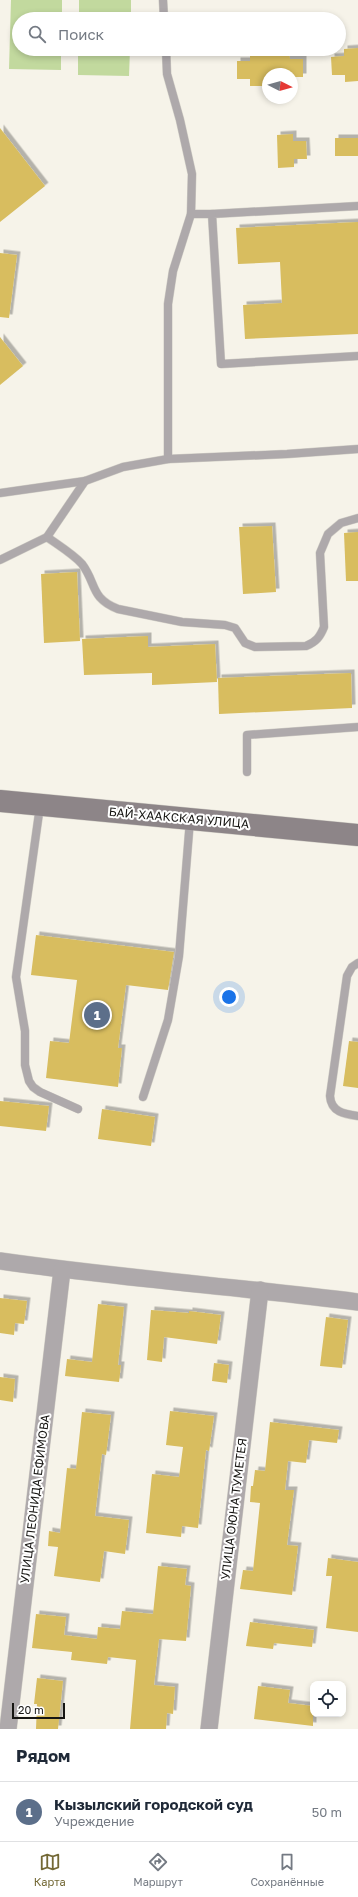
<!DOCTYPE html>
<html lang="ru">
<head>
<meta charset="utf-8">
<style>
  :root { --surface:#fff; --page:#f6f6f7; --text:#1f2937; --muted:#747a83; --line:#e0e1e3; --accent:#736835 }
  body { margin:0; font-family:"Golos Text",sans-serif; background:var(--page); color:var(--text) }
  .controls { position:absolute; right:12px; bottom:12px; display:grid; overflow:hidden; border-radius:8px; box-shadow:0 2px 6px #0003 }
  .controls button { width:36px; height:36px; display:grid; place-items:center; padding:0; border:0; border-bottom:1px solid var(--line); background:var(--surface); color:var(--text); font:20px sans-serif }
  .compass { position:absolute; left:262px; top:68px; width:36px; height:36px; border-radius:50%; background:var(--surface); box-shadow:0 2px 6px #0003; rotate:96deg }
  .scale { position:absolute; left:12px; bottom:10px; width:53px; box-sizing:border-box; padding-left:4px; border:2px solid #161512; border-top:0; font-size:11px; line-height:14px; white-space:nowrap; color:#161512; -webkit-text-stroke:3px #fff; paint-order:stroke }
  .you { position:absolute; left:229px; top:997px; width:14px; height:14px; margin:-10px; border:3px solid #fff; border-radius:50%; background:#1a73e8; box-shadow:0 0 0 6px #1a73e833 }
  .badge { display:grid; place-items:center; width:26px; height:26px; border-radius:50%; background:var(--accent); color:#fff; font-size:13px; font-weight:700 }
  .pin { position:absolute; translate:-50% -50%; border:2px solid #fff; box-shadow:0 1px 4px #0006 }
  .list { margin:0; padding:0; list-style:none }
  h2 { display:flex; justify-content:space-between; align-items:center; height:52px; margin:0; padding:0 16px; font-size:17px }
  h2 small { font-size:13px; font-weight:400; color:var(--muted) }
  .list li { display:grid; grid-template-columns:26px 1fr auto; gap:12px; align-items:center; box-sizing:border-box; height:60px; padding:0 16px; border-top:1px solid var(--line) }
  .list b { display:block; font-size:15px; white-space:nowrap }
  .list p { margin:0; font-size:13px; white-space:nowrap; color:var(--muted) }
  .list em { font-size:13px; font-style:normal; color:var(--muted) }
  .icon { flex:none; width:22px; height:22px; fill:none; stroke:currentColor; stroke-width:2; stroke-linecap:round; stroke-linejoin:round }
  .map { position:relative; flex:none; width:358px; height:1729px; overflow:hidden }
  .search { position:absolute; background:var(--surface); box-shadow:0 2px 6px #0003; left:12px; right:12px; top:12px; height:44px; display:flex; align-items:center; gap:10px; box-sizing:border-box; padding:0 14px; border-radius:22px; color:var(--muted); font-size:15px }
  .sheet { height:112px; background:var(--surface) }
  nav { display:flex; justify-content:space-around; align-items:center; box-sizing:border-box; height:56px; border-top:1px solid var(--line); background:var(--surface); font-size:11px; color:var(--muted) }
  nav a { display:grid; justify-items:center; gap:2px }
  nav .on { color:var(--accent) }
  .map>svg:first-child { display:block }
  .green { fill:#c2d99e }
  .building { fill:#d8bd5f; filter:url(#shadow) }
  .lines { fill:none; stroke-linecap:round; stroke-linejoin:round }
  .lane-casing { stroke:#d2cfc7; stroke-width:9 }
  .street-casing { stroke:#d2cfc7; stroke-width:18 }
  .secondary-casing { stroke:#d2cfc7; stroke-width:23 }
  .lane { stroke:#aea9ab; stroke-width:8 }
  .street { stroke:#aea9ab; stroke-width:17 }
  .secondary { stroke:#8d8588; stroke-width:22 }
  .labels { text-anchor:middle; stroke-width:4; stroke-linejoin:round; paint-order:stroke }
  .street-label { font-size:12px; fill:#161512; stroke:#fff }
</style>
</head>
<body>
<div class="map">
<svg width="358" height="1729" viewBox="0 0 358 1729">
  <defs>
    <filter id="shadow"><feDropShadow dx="3.5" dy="-3.5" stdDeviation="0" flood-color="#0004"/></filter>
  </defs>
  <rect width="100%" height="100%" fill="#f6f3e9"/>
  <!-- green -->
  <g class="green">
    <polygon points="11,0 62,0 62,19 19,19 19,49 61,49 61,70 9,69"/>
    <rect x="79" y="0" width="52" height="19"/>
    <polygon points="78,49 130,49 129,76 78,75"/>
  </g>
  <!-- building -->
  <g class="building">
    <polygon points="358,48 358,81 345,82 345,75 332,75 331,57 344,56 344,49"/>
    <polygon points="289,52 290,59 303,59 303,77 292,77 292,74 268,74 268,78 266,78 266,86 250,86 250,79 237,79 237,61 250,61 250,53"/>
    <polygon points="0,128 45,186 0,222"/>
    <polygon points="293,134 293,141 306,141 307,159 294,159 294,167 278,168 277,135"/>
    <rect x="335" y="138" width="23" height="18"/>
    <polygon points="358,222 358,334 245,339 243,305 282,303 280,262 238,264 236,228"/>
    <polygon points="0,253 17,255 9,318 0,317"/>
    <polygon points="0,337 23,366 0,385"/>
    <polygon points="272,526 276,592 243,594 239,527"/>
    <polygon points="358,532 358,581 346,581 344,533"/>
    <polygon points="77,572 80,641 44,643 41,574"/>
    <polygon points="148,636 148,647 215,644 217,682 152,685 152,673 84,675 82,639"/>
    <polygon points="351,673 352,708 219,714 218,678"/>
    <polygon points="36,935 174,952 168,990 126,985 118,1048 122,1048 118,1087 46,1078 50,1041 69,1043 77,980 31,975"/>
    <polygon points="349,1041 358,1042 358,1088 343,1086"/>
    <polygon points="0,1101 49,1106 46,1131 0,1126"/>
    <polygon points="102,1109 155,1117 151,1146 98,1139"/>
    <polygon points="0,1298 27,1301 24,1324 15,1323 14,1335 0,1333"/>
    <polygon points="98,1304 124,1307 118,1365 121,1365 119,1382 65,1376 67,1359 92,1362"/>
    <polygon points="151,1310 189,1313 189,1311 221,1315 217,1344 164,1337 162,1362 147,1360"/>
    <polygon points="326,1317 348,1320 342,1368 320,1366"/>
    <polygon points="214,1363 229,1365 227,1383 212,1381"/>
    <polygon points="0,1377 15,1379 13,1402 0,1400"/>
    <polygon points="170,1411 214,1416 209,1451 206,1450 198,1528 182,1526 181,1537 146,1533 152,1474 179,1477 183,1447 166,1445"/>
    <polygon points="82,1412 111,1415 106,1455 102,1454 95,1516 129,1520 125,1554 104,1551 100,1582 54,1576 58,1547 48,1546 49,1531 60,1533 67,1468 76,1469"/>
    <polygon points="270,1422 339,1430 337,1443 309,1440 306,1463 288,1461 285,1490 294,1490 287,1545 298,1546 292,1595 240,1589 243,1570 253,1571 260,1503 250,1502 251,1486 253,1486 255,1470 265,1471"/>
    <polygon points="328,1558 358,1562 358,1632 326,1628 332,1576 326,1576"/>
    <polygon points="158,1566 187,1569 185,1585 191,1586 186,1641 159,1639 154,1685 175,1687 173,1714 167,1713 166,1729 130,1729 136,1660 108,1657 107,1664 71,1660 72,1652 32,1648 36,1614 66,1617 64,1635 97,1639 98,1627 120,1629 122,1611 153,1614"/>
    <polygon points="250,1622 314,1630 312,1647 274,1643 273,1649 246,1646"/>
    <polygon points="37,1678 63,1681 58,1729 36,1729 37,1704 34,1704"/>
    <polygon points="258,1686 290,1690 288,1703 313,1706 313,1726 254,1719"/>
  </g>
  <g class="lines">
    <defs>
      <g id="lane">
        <polyline points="163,0 164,19"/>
        <polyline points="166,49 167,74 180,120 192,174 191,214 173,271 168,304 168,459"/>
        <polyline points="358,206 212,214 221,364 358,356"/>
        <polyline points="191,214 212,214"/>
        <polyline points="0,493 85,481 123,467 168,459 287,454 358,449"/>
        <path d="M 47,537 C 58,545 73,554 82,564 C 97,584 90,598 118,609 L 182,622 L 225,625 L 235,628 L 245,643 L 255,647 L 306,646 C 316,642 320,637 324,627 L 320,553 L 328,534 L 341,523 L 358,518"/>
        <polyline points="0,560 47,537 85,481"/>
        <polyline points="247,772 247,735 358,727"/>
        <polyline points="40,806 16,977 25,1031 25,1065 29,1081 33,1087 40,1092 78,1109"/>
        <path d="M 358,963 L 352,967 L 347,976 L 330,1096 C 331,1112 344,1114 358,1116"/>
        <polyline points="143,1097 168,1020 179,956 190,820"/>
      </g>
      <g id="street">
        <path d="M 0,1261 C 119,1278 239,1287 358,1302"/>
        <polyline points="8,1729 62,1270"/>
        <polyline points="209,1729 260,1290"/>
      </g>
      <polyline id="secondary" points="0,801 358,835"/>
    </defs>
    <!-- lane casing -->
    <use href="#lane" class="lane-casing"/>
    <!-- street casing -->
    <use href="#street" class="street-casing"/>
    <!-- secondary casing -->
    <use href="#secondary" class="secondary-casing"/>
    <!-- lane -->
    <use href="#lane" class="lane"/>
    <!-- street -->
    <use href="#street" class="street"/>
    <!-- secondary -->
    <use href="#secondary" class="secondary"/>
  </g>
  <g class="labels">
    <!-- street labels -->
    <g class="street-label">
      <text transform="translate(179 818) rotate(5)" y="4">БАЙ-ХААКСКАЯ УЛИЦА</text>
      <text transform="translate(35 1499) rotate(-83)" y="4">УЛИЦА ЛЕОНИДА ЕФИМОВА</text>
      <text transform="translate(234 1509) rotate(-83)" y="4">УЛИЦА ОЮНА ТУМЕТЕЯ</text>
    </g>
  </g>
</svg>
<div class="controls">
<button><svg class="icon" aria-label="locate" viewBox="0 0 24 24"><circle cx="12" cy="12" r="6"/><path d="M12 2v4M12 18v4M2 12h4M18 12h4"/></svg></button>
</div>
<svg class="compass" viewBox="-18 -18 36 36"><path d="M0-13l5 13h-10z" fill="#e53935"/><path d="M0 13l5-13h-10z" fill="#747a83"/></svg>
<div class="scale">20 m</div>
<div class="you"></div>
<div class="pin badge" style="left:97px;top:1015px;background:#5c6f8a">1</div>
<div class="search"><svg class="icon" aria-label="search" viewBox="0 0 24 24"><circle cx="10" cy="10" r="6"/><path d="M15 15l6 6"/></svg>Поиск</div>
</div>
<section class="sheet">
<h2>Рядом<small></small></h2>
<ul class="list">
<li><span class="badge" style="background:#5c6f8a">1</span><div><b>Кызылский городской суд</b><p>Учреждение</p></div><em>50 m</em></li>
</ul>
</section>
<nav>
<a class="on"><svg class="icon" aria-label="map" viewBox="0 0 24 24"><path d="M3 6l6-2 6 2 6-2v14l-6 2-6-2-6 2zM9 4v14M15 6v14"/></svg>Карта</a>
<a><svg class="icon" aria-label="directions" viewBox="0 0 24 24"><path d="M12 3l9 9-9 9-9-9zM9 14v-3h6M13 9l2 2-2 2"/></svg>Маршрут</a>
<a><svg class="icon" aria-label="saved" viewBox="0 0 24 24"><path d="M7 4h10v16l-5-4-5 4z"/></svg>Сохранённые</a>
</nav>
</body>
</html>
